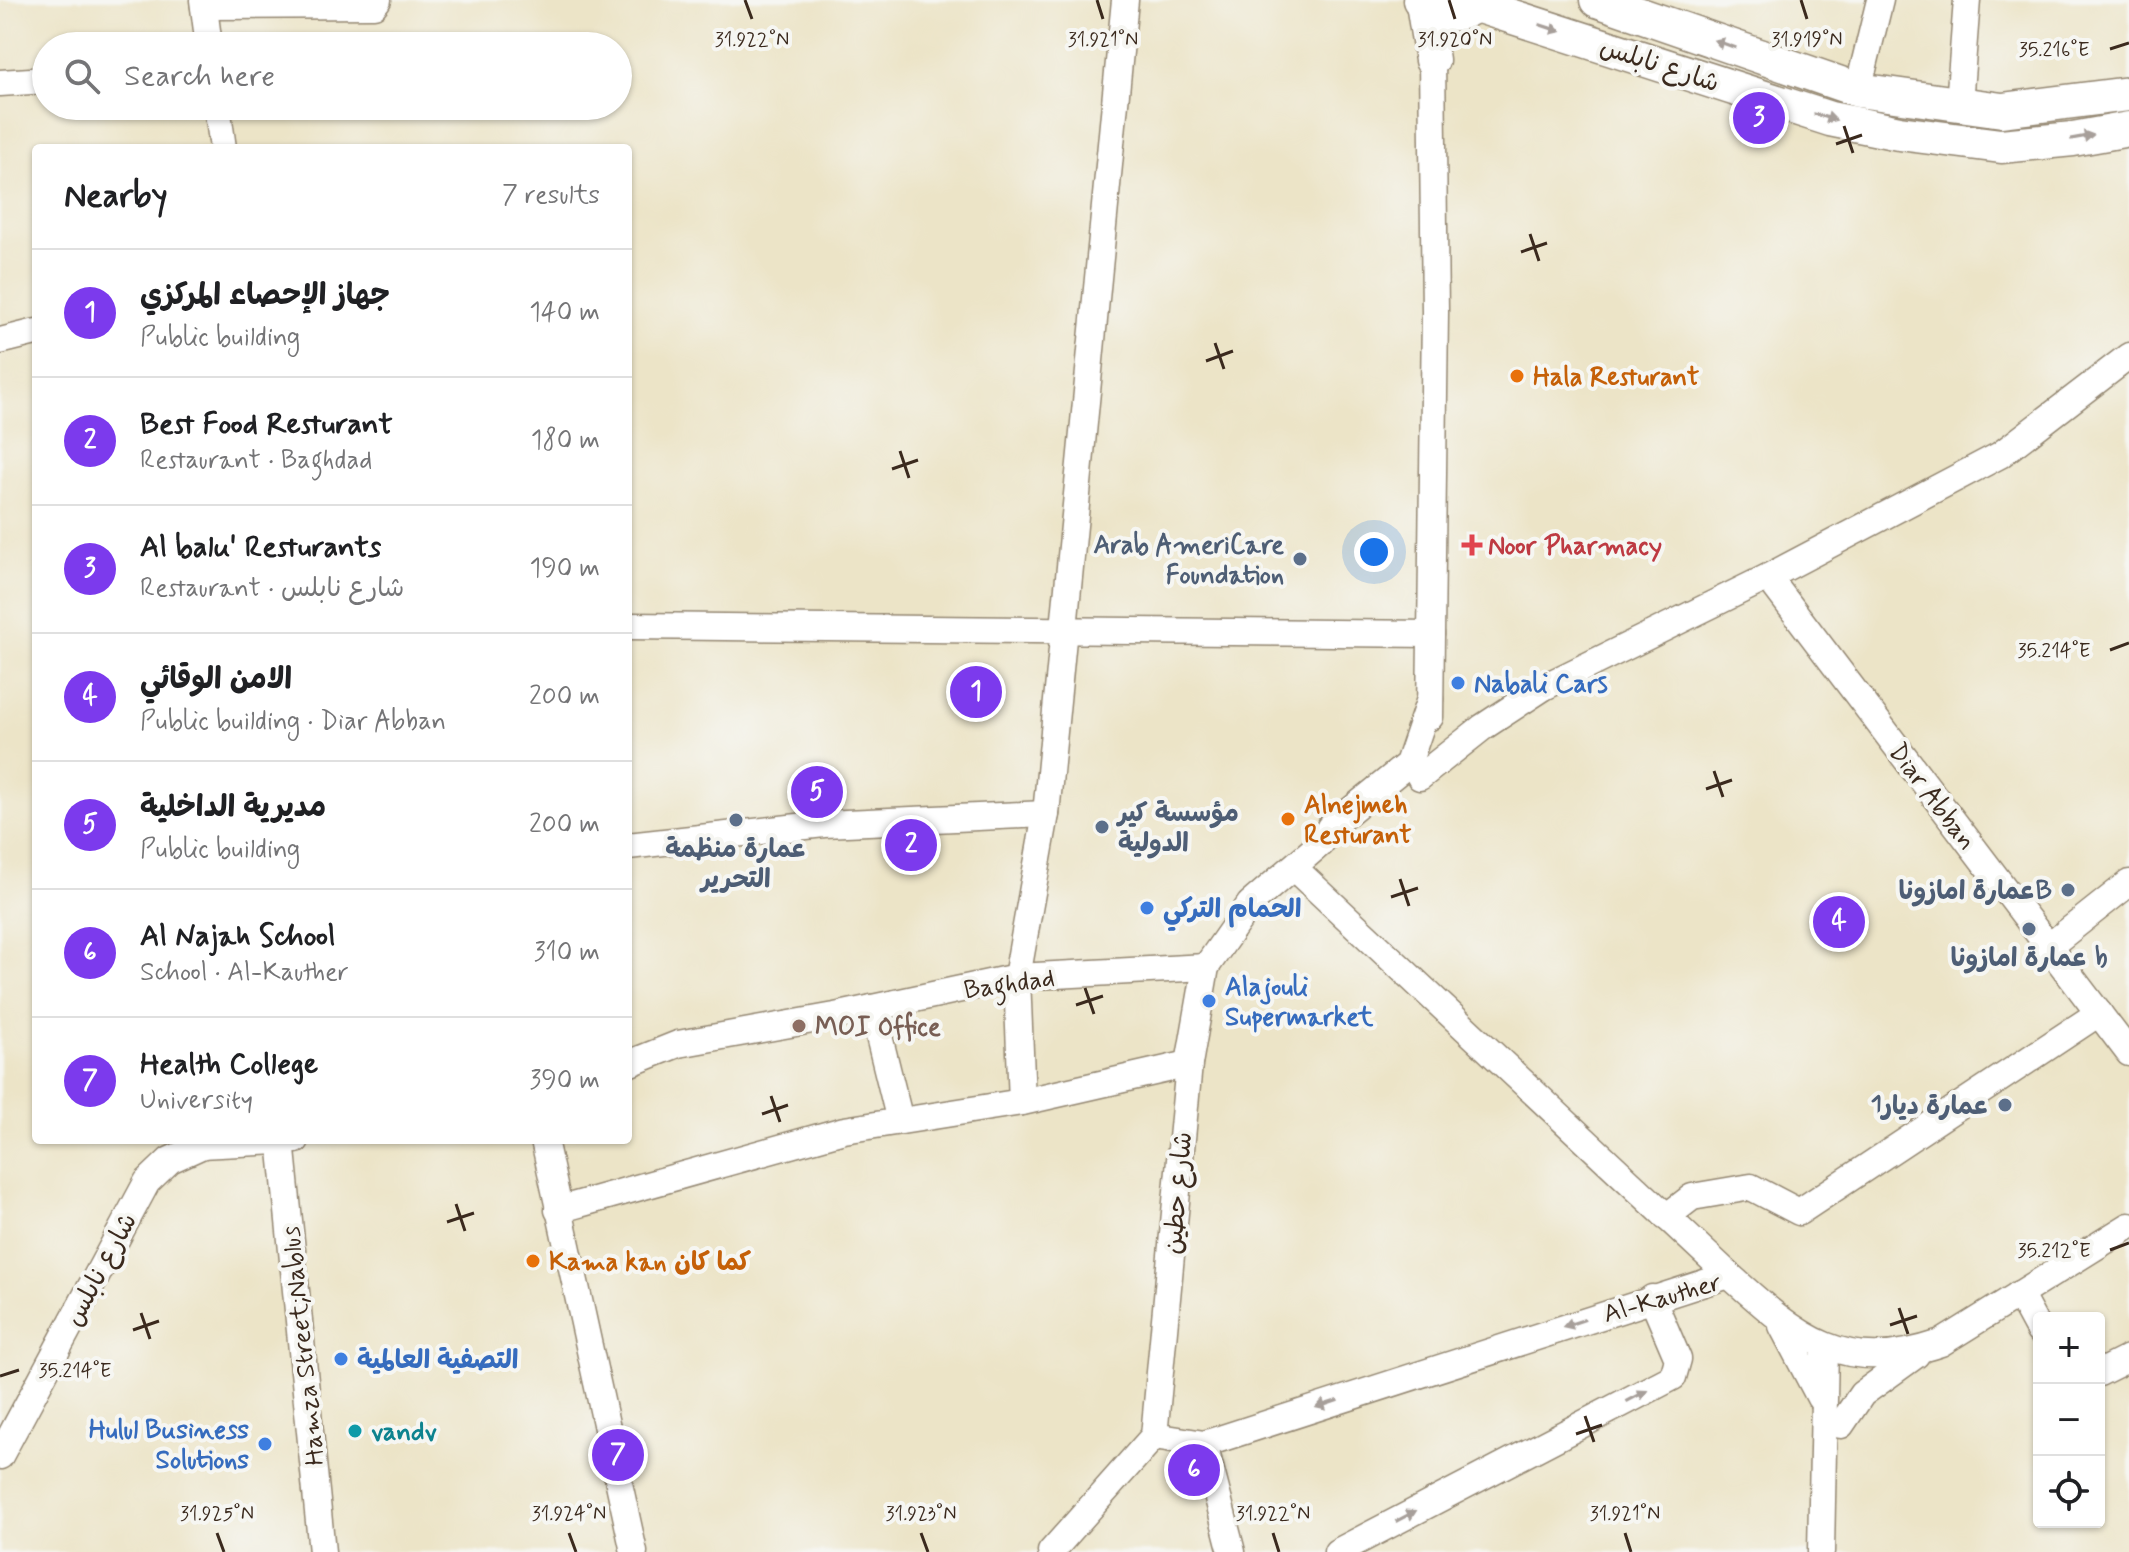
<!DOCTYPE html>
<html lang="en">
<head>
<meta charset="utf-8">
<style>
  :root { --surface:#fff; --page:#f2f2f2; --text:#202124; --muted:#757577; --line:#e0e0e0; --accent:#7c3aed }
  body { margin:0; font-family:Mynerve,"Playpen Sans Arabic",sans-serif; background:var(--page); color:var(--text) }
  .controls { position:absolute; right:24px; bottom:24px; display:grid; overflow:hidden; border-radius:8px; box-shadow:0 2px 6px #0004 }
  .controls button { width:72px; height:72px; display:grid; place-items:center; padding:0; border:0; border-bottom:2px solid var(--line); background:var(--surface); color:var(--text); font:40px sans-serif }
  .you { position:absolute; left:1374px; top:552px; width:28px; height:28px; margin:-20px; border:6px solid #fff; border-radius:50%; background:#1a73e8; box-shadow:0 0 0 12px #1a73e833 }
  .badge { display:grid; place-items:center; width:52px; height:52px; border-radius:50%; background:var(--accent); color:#fff; font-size:26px; font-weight:700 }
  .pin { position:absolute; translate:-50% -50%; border:4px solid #fff; box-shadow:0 2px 8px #0006 }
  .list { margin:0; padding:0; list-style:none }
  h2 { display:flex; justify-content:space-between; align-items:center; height:104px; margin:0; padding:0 32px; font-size:34px }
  h2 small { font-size:26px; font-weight:400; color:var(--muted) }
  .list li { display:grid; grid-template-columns:52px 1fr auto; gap:24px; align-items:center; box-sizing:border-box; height:128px; padding:0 32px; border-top:2px solid var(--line) }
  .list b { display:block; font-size:30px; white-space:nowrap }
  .list p { margin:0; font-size:26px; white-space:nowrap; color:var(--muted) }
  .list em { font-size:26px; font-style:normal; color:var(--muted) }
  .icon { flex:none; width:44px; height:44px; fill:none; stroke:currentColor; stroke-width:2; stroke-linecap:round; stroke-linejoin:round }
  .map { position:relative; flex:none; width:2129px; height:1552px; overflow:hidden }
  .search { position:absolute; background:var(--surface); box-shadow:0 2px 6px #0004; left:32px; top:32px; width:600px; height:88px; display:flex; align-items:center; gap:20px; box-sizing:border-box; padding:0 28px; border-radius:44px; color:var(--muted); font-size:30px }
  .panel { position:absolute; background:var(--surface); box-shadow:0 2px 6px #0004; left:32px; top:144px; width:600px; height:1000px; border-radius:8px }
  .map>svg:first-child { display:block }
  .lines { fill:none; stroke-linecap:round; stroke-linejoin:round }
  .minor-casing { stroke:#948772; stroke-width:29 }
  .major-casing { stroke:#948772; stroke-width:37 }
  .minor { stroke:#fff; stroke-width:26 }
  .major { stroke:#fff; stroke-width:34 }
  .oneway { fill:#a79f9a }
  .ticks { fill:none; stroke:#3b2a1e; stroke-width:3 }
  .food-dot { fill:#e8710a; stroke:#f6f6f2; stroke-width:3 }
  .health-dot { fill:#e0444e; stroke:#f6f6f2; stroke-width:3 }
  .service-dot { fill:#5c6f8a; stroke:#f6f6f2; stroke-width:3 }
  .shop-dot { fill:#3f7fe0; stroke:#f6f6f2; stroke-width:3 }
  .education-dot { fill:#8d6e63; stroke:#f6f6f2; stroke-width:3 }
  .culture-dot { fill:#0f9aa8; stroke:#f6f6f2; stroke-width:3 }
  .labels { text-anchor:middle; stroke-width:8; stroke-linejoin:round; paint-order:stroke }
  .street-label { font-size:26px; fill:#3b2a1e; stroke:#f6f6f2 }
  .food-label { font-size:26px; font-weight:bold; fill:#c56008; stroke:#f6f6f2; text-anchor:start }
  .service-label { font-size:26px; font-weight:bold; fill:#4e5e75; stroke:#f6f6f2; text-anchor:end }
  .health-label { font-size:26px; font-weight:bold; fill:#be3a42; stroke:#f6f6f2; text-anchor:start }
  .shop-label { font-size:26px; font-weight:bold; fill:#366cbe; stroke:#f6f6f2; text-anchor:start }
  .education-label { font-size:26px; font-weight:bold; fill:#785e54; stroke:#f6f6f2; text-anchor:start }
  .culture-label { font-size:26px; font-weight:bold; fill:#0d838f; stroke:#f6f6f2; text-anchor:start }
  .ticks-label { font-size:20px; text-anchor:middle; fill:#3b2a1e; stroke:#f6f6f2; stroke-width:8; stroke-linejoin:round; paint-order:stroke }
</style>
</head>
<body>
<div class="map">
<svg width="2129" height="1552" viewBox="0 0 2129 1552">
  <rect width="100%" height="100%" fill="#f6f6f2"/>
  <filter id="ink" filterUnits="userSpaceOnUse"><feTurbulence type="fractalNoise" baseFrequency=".0125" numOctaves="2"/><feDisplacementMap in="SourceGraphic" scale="16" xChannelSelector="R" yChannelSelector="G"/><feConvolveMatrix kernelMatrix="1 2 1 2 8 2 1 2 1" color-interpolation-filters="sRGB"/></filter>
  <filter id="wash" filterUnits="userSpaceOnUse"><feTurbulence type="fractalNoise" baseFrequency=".006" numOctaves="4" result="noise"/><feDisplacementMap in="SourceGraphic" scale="32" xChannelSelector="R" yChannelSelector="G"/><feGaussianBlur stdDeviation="1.8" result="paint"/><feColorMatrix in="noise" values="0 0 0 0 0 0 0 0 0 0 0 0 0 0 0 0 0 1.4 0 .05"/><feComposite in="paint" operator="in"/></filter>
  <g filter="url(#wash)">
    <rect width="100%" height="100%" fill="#ece4c7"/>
  </g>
  <g filter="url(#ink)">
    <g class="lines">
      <defs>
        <g id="minor">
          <polyline points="203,0 209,46"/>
          <polyline points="204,6 374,5 378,0"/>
          <polyline points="0,83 46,80"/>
          <polyline points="1858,90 1880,0"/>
          <polyline points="1959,104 1967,0"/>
          <polyline points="217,106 223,148"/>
          <polyline points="0,341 36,332"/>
          <polyline points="1768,577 2129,1053"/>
          <polyline points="628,626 1431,634"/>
          <polyline points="1430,717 1435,312 1432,60"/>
          <polyline points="1420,777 1483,727 1544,687 1768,577 2000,455 2129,356"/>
          <polyline points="628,846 824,824 1046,814"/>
          <path d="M 1294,868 L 1729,1275 C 1800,1339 1843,1376 1941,1343 L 2129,1226"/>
          <polyline points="2047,948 2129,883"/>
          <polyline points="872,1008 900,1121"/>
          <polyline points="628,1064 678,1044 835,1016 1017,977 1206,967"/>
          <polyline points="1022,1102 1017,977 1046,814 1125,0"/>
          <polyline points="281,1140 322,1552"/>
          <polyline points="544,1140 634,1552"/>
          <polyline points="200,1145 296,1140"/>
          <polyline points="558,1210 844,1130 1022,1102 1189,1064"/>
          <polyline points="1666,1217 1692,1197 1751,1187 1799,1212 2099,1013"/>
          <polyline points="2019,1294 2039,1331"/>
          <polyline points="1782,1326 1820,1398"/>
          <polyline points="2099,1373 2129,1358"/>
          <polyline points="1841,1425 1862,1394 1916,1355"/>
          <polyline points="1154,1436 1204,1444 1729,1275"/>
          <polyline points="1204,1444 1232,1552"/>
          <polyline points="0,1456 147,1182 170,1160 214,1140"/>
          <polyline points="1051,1552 1154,1436 1189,1064 1206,967 1250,904 1321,843 1330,827 1408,764 1430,699"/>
          <polyline points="1337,1552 1673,1377 1678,1359 1652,1298"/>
          <polyline points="1821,1552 1825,1347"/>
        </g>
        <g id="major">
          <path d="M 1420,0 C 1437,17 1463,19 1480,0"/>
          <polyline points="1597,0 1858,90 2002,110 2129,94"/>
          <polyline points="1423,3 1432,60"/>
          <polyline points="1476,5 1830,119 1899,133 2001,146 2073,139 2129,129"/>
        </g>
      </defs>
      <!-- minor casing -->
      <use href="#minor" class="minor-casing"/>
      <!-- major casing -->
      <use href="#major" class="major-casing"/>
      <!-- minor -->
      <use href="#minor" class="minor"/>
      <!-- major -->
      <use href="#major" class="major"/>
    </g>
    <!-- one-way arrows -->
    <defs><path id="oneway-solid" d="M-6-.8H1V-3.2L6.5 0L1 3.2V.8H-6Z" transform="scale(2)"/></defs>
    <g class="oneway">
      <use href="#oneway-solid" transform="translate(1550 28) rotate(18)"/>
      <use href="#oneway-solid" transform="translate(1725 44) rotate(-161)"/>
      <use href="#oneway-solid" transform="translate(1825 117) rotate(16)"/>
      <use href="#oneway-solid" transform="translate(2082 137) rotate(-10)"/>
      <use href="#oneway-solid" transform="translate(1574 1323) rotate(162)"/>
      <use href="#oneway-solid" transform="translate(1637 1396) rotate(-28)"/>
      <use href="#oneway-solid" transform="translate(1327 1404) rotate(162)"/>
      <use href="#oneway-solid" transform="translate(1406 1516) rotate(-28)"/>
    </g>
  </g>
  <!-- ticks -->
  <path class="ticks" d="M 745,0 L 752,19M 1097,0 L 1103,19M 1449,0 L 1455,19M 1801,0 L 1807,19M 2110,49 L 2129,43M 1844,126 L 1853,153M 1836,144 L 1862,135M 1530,234 L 1539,261M 1521,252 L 1547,243M 1215,343 L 1224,369M 1206,361 L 1233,351M 900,451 L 909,478M 892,469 L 918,460M 2110,650 L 2129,643M 1714,771 L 1723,797M 1706,789 L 1732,780M 1400,879 L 1409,906M 1391,897 L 1418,888M 1085,988 L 1094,1014M 1076,1005 L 1103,996M 771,1096 L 780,1122M 762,1114 L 788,1105M 456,1204 L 465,1231M 447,1222 L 474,1213M 2110,1250 L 2129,1243M 1899,1308 L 1908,1334M 141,1313 L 150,1339M 1890,1325 L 1917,1316M 133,1330 L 159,1321M 0,1376 L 19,1370M 1585,1416 L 1594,1442M 1576,1434 L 1602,1425M 217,1533 L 224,1552M 569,1533 L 576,1552M 921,1533 L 928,1552M 1273,1533 L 1279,1552M 1625,1533 L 1631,1552"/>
  <!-- markers -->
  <g class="food-dot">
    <circle cx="1517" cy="376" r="8"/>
    <circle cx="1288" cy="819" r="8"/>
    <circle cx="533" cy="1261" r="8"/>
  </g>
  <path class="health-dot" d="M1468 533h8v8h8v8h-8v8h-8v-8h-8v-8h8z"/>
  <g class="service-dot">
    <circle cx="1300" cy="559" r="8"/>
    <circle cx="736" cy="820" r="8"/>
    <circle cx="1102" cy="827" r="8"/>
    <circle cx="2068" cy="890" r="8"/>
    <circle cx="2029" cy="929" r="8"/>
    <circle cx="2005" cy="1105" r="8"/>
  </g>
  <g class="shop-dot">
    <circle cx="1458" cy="683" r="8"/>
    <circle cx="1147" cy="908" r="8"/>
    <circle cx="1209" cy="1001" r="8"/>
    <circle cx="341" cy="1359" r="8"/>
    <circle cx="265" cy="1444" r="8"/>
  </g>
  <circle class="education-dot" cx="799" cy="1026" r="8"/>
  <circle class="culture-dot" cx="355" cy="1431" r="8"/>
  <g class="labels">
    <!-- street labels -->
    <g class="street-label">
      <text transform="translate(1660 64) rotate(18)" y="9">شارع نابلس</text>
      <text transform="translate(1933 796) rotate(53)" y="9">Diar Abban</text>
      <text transform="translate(1009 983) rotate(-8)" y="9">Baghdad</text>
      <text transform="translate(1177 1193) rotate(-85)" y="9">شارع حطين</text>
      <text transform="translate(100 1269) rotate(-62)" y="9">شارع نابلس</text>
      <text transform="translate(1662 1297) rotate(-16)" y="9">Al-Kauther</text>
      <text transform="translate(302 1346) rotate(-96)" y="9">Hamza Street;Nablus</text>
    </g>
    <!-- food labels -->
    <g class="food-label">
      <text x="1533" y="385">Hala Resturant</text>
      <text x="1304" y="813">Alnejmeh<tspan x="1304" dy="30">Resturant</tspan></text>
      <text x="549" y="1270">Kama kan كما كان</text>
    </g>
    <!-- service labels -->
    <g class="service-label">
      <text x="1284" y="553">Arab AmeriCare<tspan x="1284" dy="30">Foundation</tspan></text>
      <text x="1118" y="821" text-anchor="start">مؤسسة كير<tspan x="1118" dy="30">الدولية</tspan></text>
      <text x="736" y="857" text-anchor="middle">عمارة منظمة<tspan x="736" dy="30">التحرير</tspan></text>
      <text x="2052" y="899">عمارة امازوناB</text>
      <text x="2029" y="966" text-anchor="middle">عمارة امازونا b</text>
      <text x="1989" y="1114">عمارة ديار1</text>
    </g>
    <!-- health labels -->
    <g class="health-label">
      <text x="1488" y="554">Noor Pharmacy</text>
    </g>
    <!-- shop labels -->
    <g class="shop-label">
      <text x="1474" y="692">Nabali Cars</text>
      <text x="1163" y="917">الحمام التركي</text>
      <text x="1225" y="995">Alajouli<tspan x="1225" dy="30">Supermarket</tspan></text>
      <text x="357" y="1368">التصفية العالمية</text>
      <text x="249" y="1438" text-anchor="end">Hulul Business<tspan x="249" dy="30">Solutions</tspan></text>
    </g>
    <!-- education labels -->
    <g class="education-label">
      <text x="815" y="1035">MOI Office</text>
    </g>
    <!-- culture labels -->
    <g class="culture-label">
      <text x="371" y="1440">vandv</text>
    </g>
  </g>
  <g class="ticks-label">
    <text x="752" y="46">31.922°N</text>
    <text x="1103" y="46">31.921°N</text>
    <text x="1455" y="46">31.920°N</text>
    <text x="1807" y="46">31.919°N</text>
    <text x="2054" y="56">35.216°E</text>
    <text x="2054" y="657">35.214°E</text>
    <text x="2054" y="1257">35.212°E</text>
    <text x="75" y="1377">35.214°E</text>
    <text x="217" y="1520">31.925°N</text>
    <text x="569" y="1520">31.924°N</text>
    <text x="921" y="1520">31.923°N</text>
    <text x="1273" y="1520">31.922°N</text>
    <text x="1625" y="1520">31.921°N</text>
  </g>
</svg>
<div class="controls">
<button>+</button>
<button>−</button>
<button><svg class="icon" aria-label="locate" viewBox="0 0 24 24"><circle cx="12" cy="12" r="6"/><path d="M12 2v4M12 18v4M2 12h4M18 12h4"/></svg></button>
</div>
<div class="you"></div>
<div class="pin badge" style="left:976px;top:692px">1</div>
<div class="pin badge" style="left:911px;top:845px">2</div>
<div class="pin badge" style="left:1759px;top:118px">3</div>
<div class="pin badge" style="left:1839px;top:922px">4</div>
<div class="pin badge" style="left:817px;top:792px">5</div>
<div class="pin badge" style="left:1194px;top:1470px">6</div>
<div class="pin badge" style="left:618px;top:1455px">7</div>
<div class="search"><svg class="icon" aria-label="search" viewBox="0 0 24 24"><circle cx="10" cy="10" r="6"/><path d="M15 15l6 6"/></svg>Search here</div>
<section class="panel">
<h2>Nearby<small>7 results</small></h2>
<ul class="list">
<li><span class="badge">1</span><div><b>جهاز الإحصاء المركزي</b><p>Public building</p></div><em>140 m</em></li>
<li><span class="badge">2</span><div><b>Best Food Resturant</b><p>Restaurant · Baghdad</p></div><em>180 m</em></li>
<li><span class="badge">3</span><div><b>Al balu' Resturants</b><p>Restaurant · شارع نابلس</p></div><em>190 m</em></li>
<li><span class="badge">4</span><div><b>الامن الوقائي</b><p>Public building · Diar Abban</p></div><em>200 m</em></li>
<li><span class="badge">5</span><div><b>مديرية الداخلية</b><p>Public building</p></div><em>200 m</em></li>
<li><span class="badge">6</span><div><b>Al Najah School</b><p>School · Al-Kauther</p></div><em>310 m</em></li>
<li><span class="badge">7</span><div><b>Health College</b><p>University</p></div><em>390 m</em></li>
</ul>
</section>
</div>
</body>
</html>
